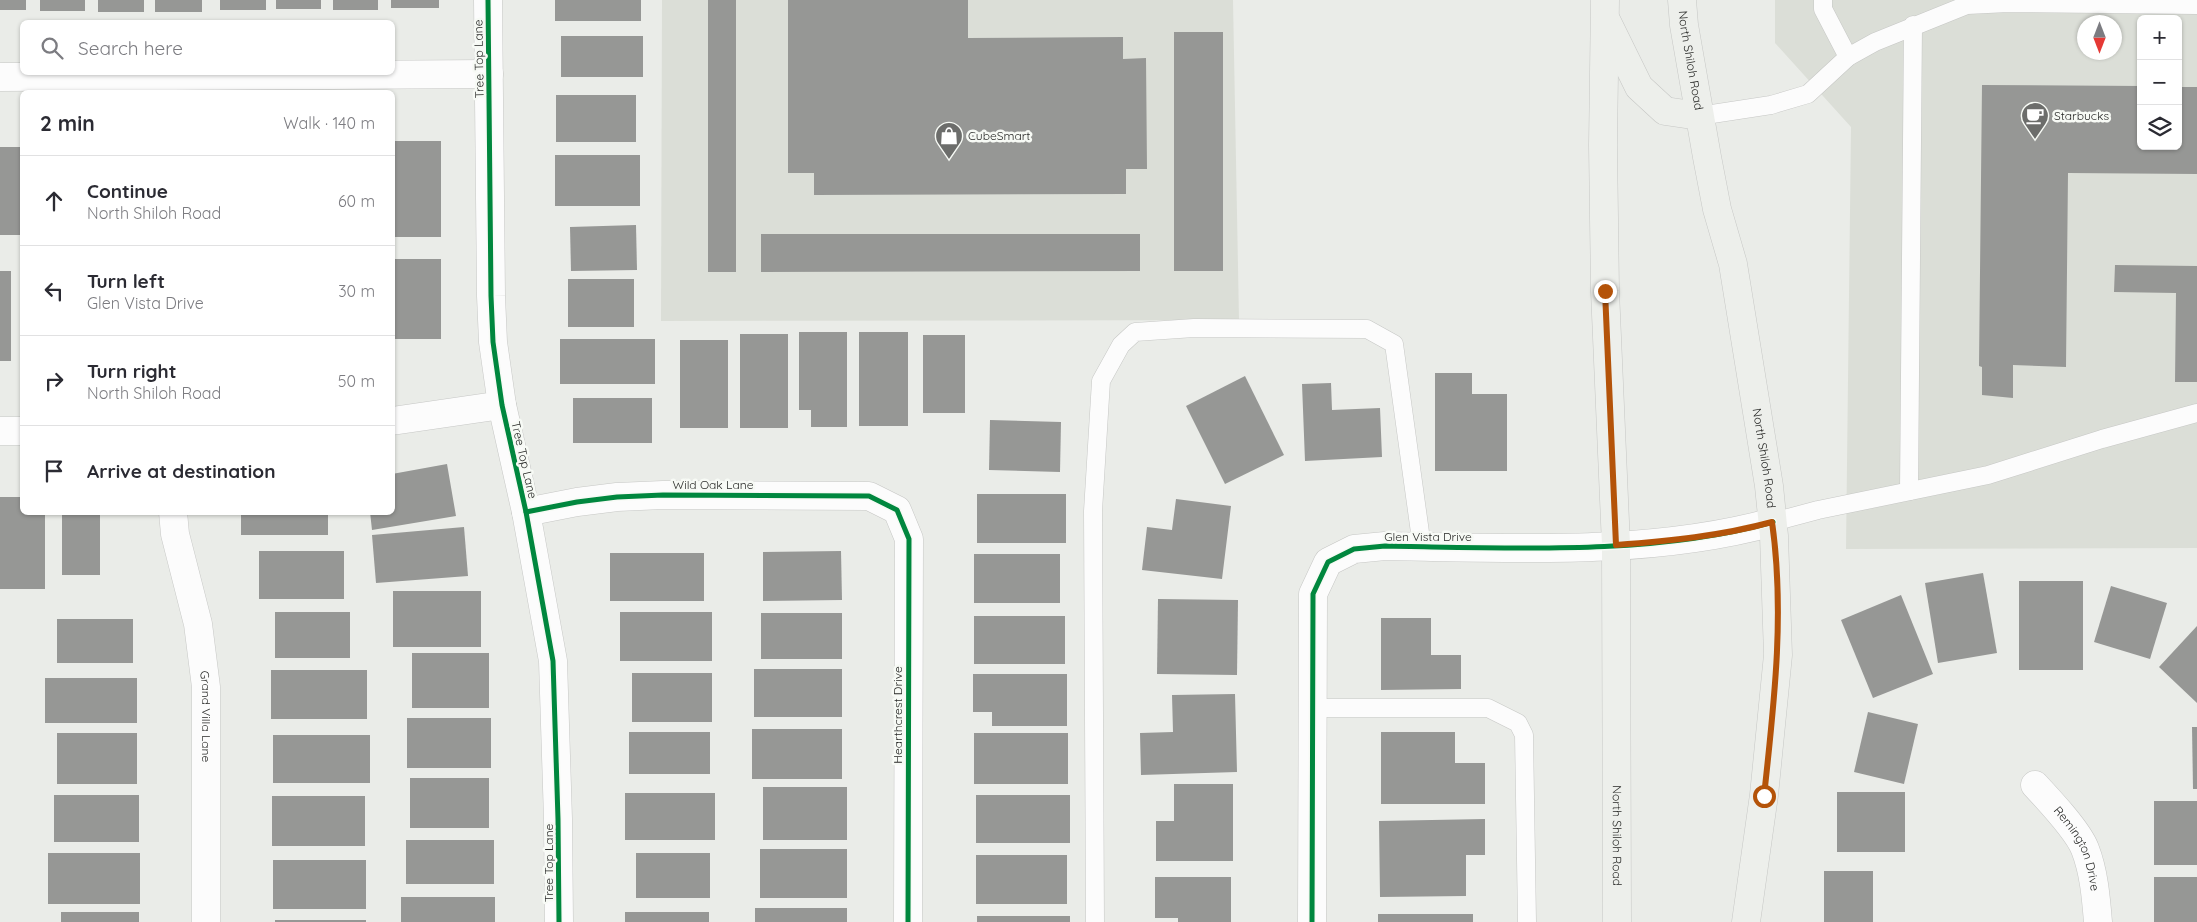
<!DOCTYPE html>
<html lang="en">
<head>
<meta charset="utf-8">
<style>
  :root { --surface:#fff; --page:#f7f7f7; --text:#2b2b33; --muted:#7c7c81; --line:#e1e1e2 }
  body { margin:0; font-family:Quicksand,sans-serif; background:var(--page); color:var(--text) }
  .controls { position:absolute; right:15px; top:15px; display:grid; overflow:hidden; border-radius:8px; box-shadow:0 1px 4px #0004 }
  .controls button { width:45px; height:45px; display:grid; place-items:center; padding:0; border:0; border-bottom:1px solid var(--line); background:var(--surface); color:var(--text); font:25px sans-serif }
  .compass { position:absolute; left:2077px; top:15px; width:45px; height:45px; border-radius:50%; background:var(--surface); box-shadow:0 1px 4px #0004; rotate:180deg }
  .stop { position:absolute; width:15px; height:15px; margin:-11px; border:4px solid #b45309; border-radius:50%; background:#fff }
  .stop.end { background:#b45309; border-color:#fff; box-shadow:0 1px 5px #0008 }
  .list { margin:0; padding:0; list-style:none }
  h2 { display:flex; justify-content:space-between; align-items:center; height:65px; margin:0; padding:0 20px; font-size:21px }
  h2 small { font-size:16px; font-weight:400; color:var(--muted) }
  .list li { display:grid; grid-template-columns:32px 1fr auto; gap:15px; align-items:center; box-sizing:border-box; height:90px; padding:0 20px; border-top:1px solid var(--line) }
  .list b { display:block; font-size:19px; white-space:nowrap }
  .list p { margin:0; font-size:16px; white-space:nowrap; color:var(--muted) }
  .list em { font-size:16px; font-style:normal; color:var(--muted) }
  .icon { flex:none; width:28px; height:28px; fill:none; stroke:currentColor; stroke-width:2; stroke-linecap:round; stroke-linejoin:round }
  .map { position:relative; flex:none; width:2197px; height:922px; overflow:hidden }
  .search { position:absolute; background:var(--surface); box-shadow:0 1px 4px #0004; left:20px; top:20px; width:375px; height:55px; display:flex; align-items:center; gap:12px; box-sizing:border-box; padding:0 18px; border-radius:8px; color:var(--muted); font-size:19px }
  .panel { position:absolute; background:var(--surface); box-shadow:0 1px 4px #0004; left:20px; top:90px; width:375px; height:425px; border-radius:8px }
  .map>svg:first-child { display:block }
  .built { fill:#dbded7; fill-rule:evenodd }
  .building { fill:#969795 }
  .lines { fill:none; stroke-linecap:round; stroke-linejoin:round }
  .lane-casing { stroke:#c6c7c5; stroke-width:19 }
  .street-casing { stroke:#c6c7c5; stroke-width:29 }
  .secondary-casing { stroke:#c6c7c5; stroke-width:29 }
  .lane { stroke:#fcfcfc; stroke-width:18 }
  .street { stroke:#fcfcfc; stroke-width:28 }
  .secondary { stroke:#edefeb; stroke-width:28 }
  .cycleway-casing { stroke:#f7faf5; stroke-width:8 }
  .cycleway { stroke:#00873e; stroke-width:5 }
  .route { stroke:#b45309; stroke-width:6 }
  .labels { text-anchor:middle; stroke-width:5; stroke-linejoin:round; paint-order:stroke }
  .street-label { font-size:12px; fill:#282927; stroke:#f7faf5 }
  .poi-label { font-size:12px; fill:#282927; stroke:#f7faf5; text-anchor:start }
</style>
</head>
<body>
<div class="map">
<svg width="2197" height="922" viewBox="0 0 2197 922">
  <rect width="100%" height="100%" fill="#eaece8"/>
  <!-- built -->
  <g class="built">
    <polygon points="662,0 1233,0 1239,320 661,321"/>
    <path d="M 1775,0 L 2197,0 L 2197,548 L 1846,549 L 1851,127 L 1775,43 ZM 2141,19 L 2178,19 L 2178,146 L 2141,146 ZM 2084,22 L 2114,22 L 2114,52 L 2084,52 Z"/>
  </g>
  <!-- building -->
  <g class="building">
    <rect x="0" y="0" width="26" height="10"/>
    <rect x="40" y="0" width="45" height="11"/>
    <rect x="98" y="0" width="46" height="12"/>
    <rect x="155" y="0" width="47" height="12"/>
    <rect x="220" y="0" width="46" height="10"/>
    <rect x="276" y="0" width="45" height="9"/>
    <rect x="333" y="0" width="45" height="10"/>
    <rect x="391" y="0" width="48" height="8"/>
    <rect x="555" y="0" width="86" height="21"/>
    <rect x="708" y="0" width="28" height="272"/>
    <polygon points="788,0 968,0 968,38 1123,37 1123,59 1146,58 1147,169 1126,169 1126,194 814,195 814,173 788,173"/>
    <rect x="1174" y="32" width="49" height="239"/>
    <rect x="561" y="36" width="82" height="41"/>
    <polygon points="1982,85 2141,86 2141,146 2178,146 2178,87 2197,87 2197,174 2068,173 2066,367 2013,365 2013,398 1982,395 1982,367 1979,366"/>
    <rect x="556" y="95" width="80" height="47"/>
    <rect x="393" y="141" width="48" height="96"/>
    <rect x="0" y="147" width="22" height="88"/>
    <rect x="555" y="155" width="85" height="51"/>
    <polygon points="636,225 637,270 571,271 570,227"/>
    <polygon points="761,234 1140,234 1140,271 761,272"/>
    <rect x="392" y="259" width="49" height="80"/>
    <polygon points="2115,265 2197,266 2197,382 2175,382 2176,293 2114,292"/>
    <rect x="0" y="271" width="11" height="90"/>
    <rect x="568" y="279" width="66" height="48"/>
    <polygon points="799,332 847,332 847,427 811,427 811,410 799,410"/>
    <rect x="859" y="332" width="49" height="94"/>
    <rect x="740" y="334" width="48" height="94"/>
    <rect x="923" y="335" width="42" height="78"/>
    <rect x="560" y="339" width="95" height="45"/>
    <rect x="680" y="340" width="48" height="88"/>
    <polygon points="1435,373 1472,373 1472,394 1507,394 1507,471 1435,471"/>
    <polygon points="1245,376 1284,455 1225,484 1186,406"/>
    <polygon points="1331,383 1332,410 1380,408 1382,457 1305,461 1302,384"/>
    <rect x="573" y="398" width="79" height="45"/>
    <polygon points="990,420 1061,422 1060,472 989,470"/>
    <polygon points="447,464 456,516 372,530 370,512 392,512 392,474"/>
    <rect x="977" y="494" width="89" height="49"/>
    <polygon points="0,497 22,497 22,512 45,512 45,589 0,589"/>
    <polygon points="1176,499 1231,506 1222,579 1142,570 1147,527 1172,530"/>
    <rect x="62" y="512" width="38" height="63"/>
    <rect x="241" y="512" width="87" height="23"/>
    <polygon points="464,527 468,576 376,583 372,535"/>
    <rect x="259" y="551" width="85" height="48"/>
    <polygon points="841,551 842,600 763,601 763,552"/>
    <rect x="610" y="553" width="94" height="48"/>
    <rect x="974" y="554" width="86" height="49"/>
    <polygon points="1983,573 1997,653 1938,663 1925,583"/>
    <rect x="2019" y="581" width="64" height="89"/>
    <polygon points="2111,586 2167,603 2150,659 2094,642"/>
    <rect x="393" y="591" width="88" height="56"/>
    <polygon points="1901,595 1933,674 1873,698 1841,620"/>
    <polygon points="1158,599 1238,600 1237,675 1157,674"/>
    <rect x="275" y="612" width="75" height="46"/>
    <rect x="620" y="612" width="92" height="49"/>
    <rect x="761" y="613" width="81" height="46"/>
    <rect x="974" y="616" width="91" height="48"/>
    <polygon points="1381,618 1431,618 1431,655 1461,655 1461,689 1381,690"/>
    <rect x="57" y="619" width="76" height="44"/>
    <polygon points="2197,626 2197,703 2159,667"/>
    <rect x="412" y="653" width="77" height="55"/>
    <rect x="754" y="669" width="88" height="48"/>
    <rect x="271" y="670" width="96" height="49"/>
    <rect x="632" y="673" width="80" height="49"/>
    <polygon points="973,674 1067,674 1067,726 992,726 992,712 973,712"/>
    <rect x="45" y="678" width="92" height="45"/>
    <polygon points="1235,694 1237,772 1141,775 1140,733 1173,732 1172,695"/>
    <polygon points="1868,712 1918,724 1904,784 1854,772"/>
    <rect x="407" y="718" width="84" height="50"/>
    <polygon points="2192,727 2197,727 2197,789 2193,789"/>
    <rect x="752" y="729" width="90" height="50"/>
    <rect x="629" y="732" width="81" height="42"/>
    <polygon points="1381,732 1455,732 1455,763 1485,763 1485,804 1381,804"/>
    <rect x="57" y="733" width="80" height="51"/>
    <rect x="974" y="733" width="94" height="51"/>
    <rect x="273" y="735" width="97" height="48"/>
    <rect x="410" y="778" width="79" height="50"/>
    <polygon points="1174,784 1233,784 1233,861 1156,861 1156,821 1174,821"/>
    <rect x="763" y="787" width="84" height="53"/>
    <rect x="1837" y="792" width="68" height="60"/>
    <rect x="625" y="793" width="90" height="47"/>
    <rect x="54" y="795" width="85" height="47"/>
    <rect x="976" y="795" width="94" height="48"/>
    <rect x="272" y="796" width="93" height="50"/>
    <rect x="2154" y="801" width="43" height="64"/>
    <polygon points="1485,819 1485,855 1466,855 1466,896 1380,897 1379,821"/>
    <rect x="406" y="840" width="88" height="44"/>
    <rect x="760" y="849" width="87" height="49"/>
    <rect x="48" y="853" width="92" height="51"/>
    <rect x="636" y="853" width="74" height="45"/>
    <rect x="976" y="855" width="91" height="49"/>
    <rect x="273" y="860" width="93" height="49"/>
    <rect x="1824" y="871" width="49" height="51"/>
    <polygon points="1155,877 1231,877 1231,922 1178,922 1178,918 1155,918"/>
    <rect x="2154" y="877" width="43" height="45"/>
    <rect x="401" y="897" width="94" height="25"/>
    <rect x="755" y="908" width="92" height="14"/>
    <rect x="61" y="912" width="78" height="10"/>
    <rect x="625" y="912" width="84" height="10"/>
    <rect x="1378" y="914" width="95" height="8"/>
    <rect x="977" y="916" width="93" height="6"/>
    <rect x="275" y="920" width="91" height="2"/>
  </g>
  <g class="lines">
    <defs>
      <g id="lane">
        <polyline points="1823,0 1823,9 1848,57"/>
        <polyline points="1699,116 1771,105 1808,94 1848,57 1875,42 1967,5 2008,3 2197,5"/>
        <polyline points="1909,491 1913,25"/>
        <polyline points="1773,522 1818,510 1988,475 2102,439 2197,413"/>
        <polyline points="1312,708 1488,708 1518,723 1524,735 1527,922"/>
        <polyline points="1095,922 1093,511 1101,381 1121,345 1135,332 1194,328 1367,329 1394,344 1422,547"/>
      </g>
      <g id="street">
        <polyline points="488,0 491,296 493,342 502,405 526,512 553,661 558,819 559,922"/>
        <polyline points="0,77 489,74"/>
        <polyline points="392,421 502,405"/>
        <polyline points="0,431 22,431"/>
        <path id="s1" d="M 173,512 L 175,534 L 198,624 L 206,687 L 206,922"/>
        <polyline points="526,512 577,502 617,497 663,495 869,496 897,510 909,539 908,922"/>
        <path id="s2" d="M 2035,785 C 2049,800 2078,831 2085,849 C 2094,872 2096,898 2098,922"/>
        <path d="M 1312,922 L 1313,594 L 1328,562 L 1354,549 L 1385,546 C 1512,548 1650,556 1773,522"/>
      </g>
      <g id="secondary">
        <path id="s3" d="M 1605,0 L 1603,145 L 1605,291 L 1616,545 L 1617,922"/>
        <path id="s4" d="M 1682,0 L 1684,25 L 1707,157 L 1717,209 L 1733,264 L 1769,486 L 1774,536 L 1778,655 L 1764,795 L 1746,922"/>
        <polyline points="1607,22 1639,87 1665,111 1699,116"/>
      </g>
    </defs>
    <!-- lane casing -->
    <use href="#lane" class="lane-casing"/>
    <!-- street casing -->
    <use href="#street" class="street-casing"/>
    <!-- secondary casing -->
    <use href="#secondary" class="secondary-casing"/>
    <!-- lane -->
    <use href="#lane" class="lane"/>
    <!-- street -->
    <use href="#street" class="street"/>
    <!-- secondary -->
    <use href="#secondary" class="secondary"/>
    <defs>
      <g id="cycleway">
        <polyline points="488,0 491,296 493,342 502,405 526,512 553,661 558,819 559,922"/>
        <polyline points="526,512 577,502 617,497 663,495 869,496 897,510 909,539 908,922"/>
        <path d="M 1312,922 L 1313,594 L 1328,562 L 1354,549 L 1385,546 C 1512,548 1650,556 1773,522"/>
      </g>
    </defs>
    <!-- cycleway casing -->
    <use href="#cycleway" class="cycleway-casing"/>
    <!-- cycleway -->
    <use href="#cycleway" class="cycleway"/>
  </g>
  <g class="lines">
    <!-- route -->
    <path class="route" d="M 1605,291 L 1616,545 C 1669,541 1721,536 1772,522 C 1785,613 1774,704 1764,796"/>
  </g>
  <!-- icons -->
  <defs>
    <symbol id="cafe-pin" viewBox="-11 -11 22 30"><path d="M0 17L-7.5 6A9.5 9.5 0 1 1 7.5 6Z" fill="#6c6d6b" stroke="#f7faf5"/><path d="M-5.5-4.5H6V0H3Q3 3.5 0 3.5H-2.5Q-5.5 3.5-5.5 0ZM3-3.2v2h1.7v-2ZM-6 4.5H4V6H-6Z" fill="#fff"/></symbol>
    <symbol id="shop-pin" viewBox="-11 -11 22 30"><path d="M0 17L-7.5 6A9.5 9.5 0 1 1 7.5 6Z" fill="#6c6d6b" stroke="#f7faf5"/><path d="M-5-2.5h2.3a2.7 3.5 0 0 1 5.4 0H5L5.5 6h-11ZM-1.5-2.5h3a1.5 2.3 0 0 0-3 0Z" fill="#fff"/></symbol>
  </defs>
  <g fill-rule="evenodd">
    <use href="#cafe-pin" x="2019" y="100" width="32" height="43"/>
    <use href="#shop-pin" x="933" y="120" width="32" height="43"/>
  </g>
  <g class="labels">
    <!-- street labels -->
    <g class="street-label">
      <text transform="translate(479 59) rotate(-91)" y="4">Tree Top Lane</text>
      <text dy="4" stroke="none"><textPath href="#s4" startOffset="61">North Shiloh Road</textPath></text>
      <text dy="4" stroke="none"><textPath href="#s4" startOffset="466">North Shiloh Road</textPath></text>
      <text transform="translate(524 460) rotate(77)" y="4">Tree Top Lane</text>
      <text x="713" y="489">Wild Oak Lane</text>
      <text x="1428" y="541">Glen Vista Drive</text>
      <text transform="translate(898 715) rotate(-90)" y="4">Hearthcrest Drive</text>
      <text dy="4" stroke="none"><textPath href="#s1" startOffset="208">Grand Villa Lane</textPath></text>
      <text dy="4" stroke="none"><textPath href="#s3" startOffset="836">North Shiloh Road</textPath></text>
      <text dy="4" stroke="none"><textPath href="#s2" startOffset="78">Remington Drive</textPath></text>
      <text transform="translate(549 863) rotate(-90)" y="4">Tree Top Lane</text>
    </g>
    <!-- poi labels -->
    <g class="poi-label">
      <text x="2054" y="120">Starbucks</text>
      <text x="968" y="140">CubeSmart</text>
    </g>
  </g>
</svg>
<div class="controls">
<button>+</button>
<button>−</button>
<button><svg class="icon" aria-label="layers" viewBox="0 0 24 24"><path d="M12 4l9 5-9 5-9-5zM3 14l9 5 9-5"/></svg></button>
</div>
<svg class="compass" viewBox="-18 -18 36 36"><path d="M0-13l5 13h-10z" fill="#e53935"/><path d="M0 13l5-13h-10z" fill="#7c7c81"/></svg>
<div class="stop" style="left:1764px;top:796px"></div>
<div class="stop end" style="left:1605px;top:291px"></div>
<div class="search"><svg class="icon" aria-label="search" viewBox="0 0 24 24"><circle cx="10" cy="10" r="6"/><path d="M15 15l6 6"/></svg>Search here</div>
<section class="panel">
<h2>2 min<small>Walk · 140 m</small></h2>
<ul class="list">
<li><svg class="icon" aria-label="ahead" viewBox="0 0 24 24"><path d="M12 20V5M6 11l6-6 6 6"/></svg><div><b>Continue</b><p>North Shiloh Road</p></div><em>60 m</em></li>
<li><svg class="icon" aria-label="left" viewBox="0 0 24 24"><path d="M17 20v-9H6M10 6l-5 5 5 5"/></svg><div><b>Turn left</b><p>Glen Vista Drive</p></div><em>30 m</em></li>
<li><svg class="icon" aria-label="right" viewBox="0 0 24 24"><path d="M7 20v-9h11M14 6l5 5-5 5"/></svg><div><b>Turn right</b><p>North Shiloh Road</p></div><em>50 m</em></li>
<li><svg class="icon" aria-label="arrive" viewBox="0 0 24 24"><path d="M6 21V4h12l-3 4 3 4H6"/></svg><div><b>Arrive at destination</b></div></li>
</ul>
</section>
</div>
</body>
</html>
